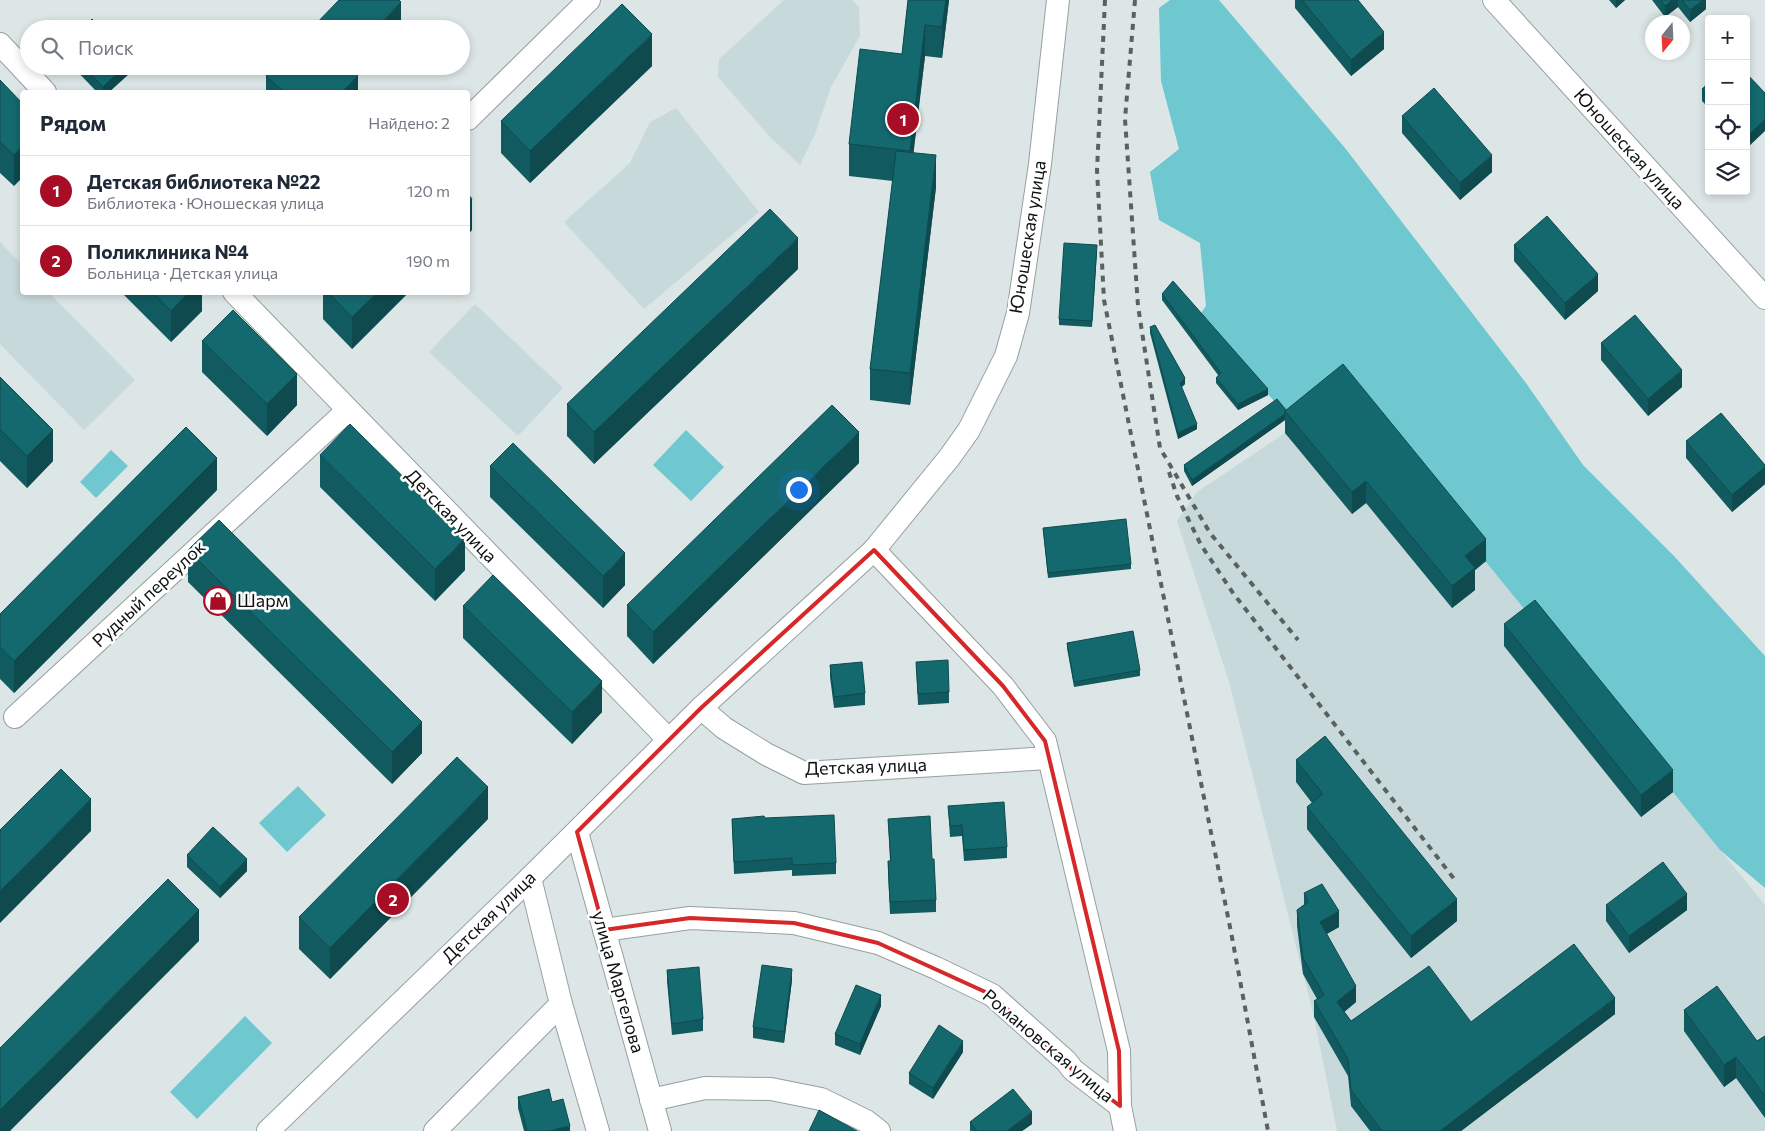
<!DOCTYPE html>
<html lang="ru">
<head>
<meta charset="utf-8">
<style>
  :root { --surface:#fff; --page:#f6f6f7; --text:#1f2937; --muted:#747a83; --line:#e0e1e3; --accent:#a70e25 }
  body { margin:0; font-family:Commissioner,sans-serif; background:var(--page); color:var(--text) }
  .controls { position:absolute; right:15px; top:15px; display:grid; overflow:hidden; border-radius:5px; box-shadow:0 2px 8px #0003 }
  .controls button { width:45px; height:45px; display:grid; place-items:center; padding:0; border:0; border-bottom:1px solid var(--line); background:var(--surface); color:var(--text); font:25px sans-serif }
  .compass { position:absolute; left:1645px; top:15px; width:45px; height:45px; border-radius:50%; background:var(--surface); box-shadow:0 2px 8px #0003; rotate:198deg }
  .you { position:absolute; left:798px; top:489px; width:18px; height:18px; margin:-12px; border:4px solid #fff; border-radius:50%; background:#1a73e8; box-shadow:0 0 0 8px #1a73e833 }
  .badge { display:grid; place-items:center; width:32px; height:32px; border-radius:50%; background:var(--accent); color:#fff; font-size:16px; font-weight:700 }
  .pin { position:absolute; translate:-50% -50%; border:2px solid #fff; box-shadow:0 1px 5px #0006 }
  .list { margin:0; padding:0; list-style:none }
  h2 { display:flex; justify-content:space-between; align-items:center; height:65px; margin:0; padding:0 20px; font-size:21px }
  h2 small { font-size:16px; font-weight:400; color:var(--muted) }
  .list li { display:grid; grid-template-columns:32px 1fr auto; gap:15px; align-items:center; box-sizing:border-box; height:70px; padding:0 20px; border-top:1px solid var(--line) }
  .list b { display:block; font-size:19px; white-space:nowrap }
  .list p { margin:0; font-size:16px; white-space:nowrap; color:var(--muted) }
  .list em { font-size:16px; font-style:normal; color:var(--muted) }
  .icon { flex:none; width:28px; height:28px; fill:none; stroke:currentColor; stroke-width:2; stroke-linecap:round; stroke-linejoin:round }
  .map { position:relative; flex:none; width:1765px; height:1131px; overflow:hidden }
  .search { position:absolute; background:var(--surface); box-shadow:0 2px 8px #0003; left:20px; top:20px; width:450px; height:55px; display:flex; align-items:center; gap:12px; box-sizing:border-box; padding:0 18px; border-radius:28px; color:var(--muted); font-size:19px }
  .panel { position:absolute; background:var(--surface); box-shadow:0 2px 8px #0003; left:20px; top:90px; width:450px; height:205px; border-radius:5px }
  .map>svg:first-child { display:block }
  .built { fill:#c7d9da }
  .green { fill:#6fc7cf }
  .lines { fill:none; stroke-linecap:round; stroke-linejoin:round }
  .street-casing { stroke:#969f9f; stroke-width:24 }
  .street { stroke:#fff; stroke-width:22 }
  .rail { stroke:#5b6060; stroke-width:4; stroke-dasharray:6 6; stroke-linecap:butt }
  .wall { fill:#115a5f }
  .shaded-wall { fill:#0e4a4e }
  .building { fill:#14696f; stroke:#0e4a4e }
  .marked { fill:none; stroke:#d62828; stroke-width:4; stroke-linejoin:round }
  .labels { text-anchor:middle; stroke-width:5; stroke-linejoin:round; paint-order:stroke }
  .street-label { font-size:18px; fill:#0e1111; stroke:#fff }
  .poi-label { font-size:18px; fill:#0e1111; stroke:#fff; text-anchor:start }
</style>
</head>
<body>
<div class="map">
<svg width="1765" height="1131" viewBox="0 0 1765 1131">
  <rect width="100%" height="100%" fill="#dde6e6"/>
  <!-- built -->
  <g class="built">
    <polygon points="784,0 852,0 859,7 860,36 831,87 815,134 800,165 768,135 718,77 719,59"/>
    <polygon points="676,108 759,212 644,309 564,222 630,163 650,122"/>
    <polygon points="0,242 22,265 22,292 49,293 135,380 84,430 0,344"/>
    <polygon points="475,304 563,388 518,436 429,352"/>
    <polygon points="1343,386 1765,905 1765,1131 1337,1131 1314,1017 1229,682 1177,521 1197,492 1285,433"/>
  </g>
  <!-- green -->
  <g class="green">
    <polygon points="1170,0 1219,0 1345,148 1526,383 1583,465 1674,556 1765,656 1765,888 1720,850 1343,386 1288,417 1199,316 1206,306 1200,243 1159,220 1150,172 1179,149 1161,81 1159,8"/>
    <polygon points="686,430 724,467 691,501 653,465"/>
    <polygon points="111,450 128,466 96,498 80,482"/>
    <polygon points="298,786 326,815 287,852 259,823"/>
    <polygon points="245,1016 272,1043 197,1119 170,1092"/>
  </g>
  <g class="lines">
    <defs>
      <g id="street">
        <polyline points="1494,0 1765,298"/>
        <polyline points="0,44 45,92"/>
        <polyline points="468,119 589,0"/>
        <polyline points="234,292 668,739"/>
        <polyline points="874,550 1003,686 1045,741 1119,1051 1120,1106"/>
        <polyline points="701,708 724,728 766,754 804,773 1049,758"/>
        <polyline points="15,717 348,410"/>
        <polyline points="577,832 660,1131"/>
        <polyline points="530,878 561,1004 598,1131"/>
        <polyline points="604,930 690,918 794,923 878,943 936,968 992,995 1066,1061 1073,1070 1120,1106 1125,1131"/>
        <polyline points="651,1100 705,1088 771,1089 821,1099 866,1121 879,1131"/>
        <polyline points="268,1131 530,878 701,708 874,550 949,458 969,430 1006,356 1018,313 1040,164 1058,0"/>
        <polyline points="435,1131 561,1004"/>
      </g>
    </defs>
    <!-- street casing -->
    <use href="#street" class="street-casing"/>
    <!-- street -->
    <use href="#street" class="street"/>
    <!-- rail -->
    <g class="rail">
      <polyline points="1105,0 1097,170 1104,300 1231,932 1268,1131"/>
      <polyline points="1135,0 1125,119 1138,306 1160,448 1210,533 1298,640"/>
      <polyline points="1169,472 1177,496 1201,545 1233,593 1455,880"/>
    </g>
  </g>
  <!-- wall -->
  <g class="wall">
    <polygon points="908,0 949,0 942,58 925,56 913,153 936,187 910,405 870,400 870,369 893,181 849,176 849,144 902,54"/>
    <polygon points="1295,0 1358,0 1384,49 1351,76 1295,8"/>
    <polygon points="1609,0 1625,0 1616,8"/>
    <polygon points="1652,0 1706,0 1706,9 1690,22 1678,7 1665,17"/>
    <polygon points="72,66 131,66 131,72 109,92 97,92"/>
    <polygon points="275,66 360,66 355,72 358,92 266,92 266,76"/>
    <polygon points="652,66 530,183 501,153 501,121"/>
    <polygon points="0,80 22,103 14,186 0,173"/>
    <polygon points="1709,83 1709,108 1702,101 1702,89"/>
    <polygon points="1402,116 1492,172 1460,200 1402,133"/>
    <polygon points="1514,245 1598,291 1565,320 1514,261"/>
    <polygon points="1097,251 1092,327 1059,325 1059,319"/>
    <polygon points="798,269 594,464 567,436 567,404"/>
    <polygon points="121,292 202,292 202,311 171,342"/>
    <polygon points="323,292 409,292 352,349 323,319"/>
    <polygon points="1162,294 1268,395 1238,410 1216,383 1216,378 1218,375 1162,300"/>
    <polygon points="1150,327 1185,384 1181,387 1197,429 1178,439 1150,333"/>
    <polygon points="202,341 297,405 267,436 202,372"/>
    <polygon points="1601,343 1682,387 1648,416 1601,360"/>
    <polygon points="0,377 53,461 27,488 0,461"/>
    <polygon points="1286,410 1486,561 1475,570 1475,590 1452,608 1366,503 1352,514 1285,433 1285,420 1192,486 1184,471 1184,465"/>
    <polygon points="1686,441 1765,465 1765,484 1732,512 1686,458"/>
    <polygon points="320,455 465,570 435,601 320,487"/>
    <polygon points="859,463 653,664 627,636 627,605"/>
    <polygon points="490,466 625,585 603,608 490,497"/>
    <polygon points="217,490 14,693 0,679 0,614"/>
    <polygon points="1043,528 1131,564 1131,569 1048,578"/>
    <polygon points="188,550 422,753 392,784 188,582"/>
    <polygon points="463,606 602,712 572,744 463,638"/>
    <polygon points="1504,624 1673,792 1641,817 1504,646"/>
    <polygon points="1067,643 1140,670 1140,676 1074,687 1067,648"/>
    <polygon points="916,662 949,692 949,703 918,705"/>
    <polygon points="830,665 865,693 865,705 834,708 830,677"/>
    <polygon points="1296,760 1457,921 1411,958 1307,829 1307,807 1312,803 1296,782"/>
    <polygon points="948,806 1007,847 1007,858 964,861 962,836 950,837"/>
    <polygon points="765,818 836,863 836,874 792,876 792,870 734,874 732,819"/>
    <polygon points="488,819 330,979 299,949 299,917"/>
    <polygon points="888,819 932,859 936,900 936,912 890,914 888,872 888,861 890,861"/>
    <polygon points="187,855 247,871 220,898 187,867"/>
    <polygon points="1304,893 1339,927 1326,934 1356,1002 1344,1012 1351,1021 1471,1022 1615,1014 1461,1131 1370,1131 1351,1106 1348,1076 1314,1017 1314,1001 1317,999 1303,974 1297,926 1297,910 1304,905"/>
    <polygon points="1606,905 1687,910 1629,953 1606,921"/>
    <polygon points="667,970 703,1019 703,1031 672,1035 667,981"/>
    <polygon points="792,980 784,1043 753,1038 753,1027"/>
    <polygon points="881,1006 860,1055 835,1045 835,1034"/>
    <polygon points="1684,1010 1757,1041 1765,1036 1765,1118 1736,1078 1724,1087 1684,1031"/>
    <polygon points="963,1052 933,1099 909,1084 909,1073"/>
    <polygon points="518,1097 570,1131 524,1131 518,1108"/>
    <polygon points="970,1122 1032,1124 1022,1131 970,1131"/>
  </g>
  <!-- shaded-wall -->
  <g class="shaded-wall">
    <polygon points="946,0 949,0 942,58 942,27"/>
    <polygon points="1616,0 1625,0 1616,8"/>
    <polygon points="1672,0 1678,0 1678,7 1665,17 1665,6"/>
    <polygon points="1703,0 1706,0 1706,9 1690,22 1690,10"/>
    <polygon points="401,2 401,24 396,29 375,29"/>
    <polygon points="925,25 925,56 910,183 910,151"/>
    <polygon points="1384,32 1384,49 1351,76 1351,60"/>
    <polygon points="652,34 652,66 530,183 530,151"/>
    <polygon points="125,66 131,66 131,72 109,92 103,92 103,87"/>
    <polygon points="344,66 360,66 344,83"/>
    <polygon points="358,76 358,92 342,92"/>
    <polygon points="1765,119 1765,131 1747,148 1747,137"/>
    <polygon points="22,146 22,178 14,186 14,155"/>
    <polygon points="936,155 936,187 910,405 910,373"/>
    <polygon points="1492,155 1492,172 1460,200 1460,183"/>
    <polygon points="472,199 472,230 468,235 468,204"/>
    <polygon points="798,238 798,269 594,464 594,432"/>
    <polygon points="1598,274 1598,291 1565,320 1565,303"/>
    <polygon points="189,292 202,292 202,311 171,342 171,311"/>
    <polygon points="378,292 409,292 352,349 352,317"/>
    <polygon points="1682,370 1682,387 1648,416 1648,399"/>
    <polygon points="297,374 297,405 267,436 267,404"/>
    <polygon points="1185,378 1185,384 1180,389 1180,383"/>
    <polygon points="1268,389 1268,395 1238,410 1238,404"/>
    <polygon points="1285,414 1285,420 1192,486 1192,480"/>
    <polygon points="1197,424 1197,429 1178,439 1178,433"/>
    <polygon points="53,430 53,461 27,488 27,456"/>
    <polygon points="859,432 859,463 653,664 653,632"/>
    <polygon points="217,458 217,490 14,693 14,661"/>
    <polygon points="1765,467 1765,484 1732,512 1732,495"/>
    <polygon points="1366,481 1366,503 1352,514 1352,492"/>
    <polygon points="465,538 465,570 435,601 435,569"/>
    <polygon points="1486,539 1486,561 1475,570 1475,590 1452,608 1452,586 1465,556"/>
    <polygon points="625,553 625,585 603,608 603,576"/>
    <polygon points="602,681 602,712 572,744 572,712"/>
    <polygon points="422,722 422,753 392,784 392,752"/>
    <polygon points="1673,770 1673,792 1641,817 1641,795"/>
    <polygon points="488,787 488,819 330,979 330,948"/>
    <polygon points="91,799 91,831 0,923 0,891"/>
    <polygon points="247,859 247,871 220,898 220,887"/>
    <polygon points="1687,894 1687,910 1629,953 1629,936"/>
    <polygon points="1457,899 1457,921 1411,958 1411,936"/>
    <polygon points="199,910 199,941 10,1131 0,1131 0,1110"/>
    <polygon points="1339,911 1339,927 1320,938 1320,922"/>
    <polygon points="792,969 792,980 784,1043 784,1032"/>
    <polygon points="1356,986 1356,1002 1337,1018 1337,1002"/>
    <polygon points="881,995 881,1006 860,1055 860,1044"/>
    <polygon points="1615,998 1615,1014 1461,1131 1440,1131"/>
    <polygon points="963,1041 963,1052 933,1099 933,1088"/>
    <polygon points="1736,1057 1736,1078 1724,1087 1724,1065"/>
    <polygon points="1032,1112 1032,1124 1022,1131 1007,1131"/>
    <polygon points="570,1126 570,1131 549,1131"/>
  </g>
  <!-- building -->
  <g class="building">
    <polygon points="339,0 399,0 401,2 375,29 311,29"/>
    <polygon points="908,0 946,0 942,27 925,25 910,151 849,144 860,49 902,54"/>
    <polygon points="1302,0 1358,0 1384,32 1351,60"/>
    <polygon points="1661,0 1672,0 1665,6"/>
    <polygon points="1682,0 1703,0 1690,10"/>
    <polygon points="622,4 652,34 530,151 501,121"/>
    <polygon points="92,19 100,29 82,29"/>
    <polygon points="83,66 125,66 103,87"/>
    <polygon points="275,66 349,66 358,76 342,92 315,92 313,90 310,92 284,92 266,76"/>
    <polygon points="1746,73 1765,93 1765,119 1747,137"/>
    <polygon points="0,80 22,103 22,146 14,155 0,142"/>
    <polygon points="1709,83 1709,97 1702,89"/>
    <polygon points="1434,88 1492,155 1460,183 1402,116"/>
    <polygon points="896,151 936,155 910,373 870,369"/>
    <polygon points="468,194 472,199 468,204"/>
    <polygon points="770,209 798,238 594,432 567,404"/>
    <polygon points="1547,216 1598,274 1565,303 1514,245"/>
    <polygon points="1064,243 1097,245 1092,321 1059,319"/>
    <polygon points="1173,281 1268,389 1238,404 1216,378 1221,373 1162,294"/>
    <polygon points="153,292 189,292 171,311"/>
    <polygon points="328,292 378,292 352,317"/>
    <polygon points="233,310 297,374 267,404 202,341"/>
    <polygon points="1635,315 1682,370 1648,399 1601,343"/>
    <polygon points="1155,325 1185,378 1180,383 1197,424 1178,433 1150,327"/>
    <polygon points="1343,364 1486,539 1465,556 1475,568 1452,586 1366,481 1352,492 1285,411"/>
    <polygon points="0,377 53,430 27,456 0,429"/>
    <polygon points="1277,399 1286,410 1285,411 1285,414 1192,480 1184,465"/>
    <polygon points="832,405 859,432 653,632 627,605"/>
    <polygon points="1721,413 1765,465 1765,467 1732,495 1686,441"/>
    <polygon points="350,424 465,538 435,569 320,455"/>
    <polygon points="186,427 217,458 14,661 0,647 0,614"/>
    <polygon points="513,443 625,553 603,576 490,466"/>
    <polygon points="1126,519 1131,564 1048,573 1043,528"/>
    <polygon points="219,520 422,722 392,752 188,550"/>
    <polygon points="493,575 602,681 572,712 463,606"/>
    <polygon points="1535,600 1673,770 1641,795 1504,624"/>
    <polygon points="1133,631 1140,670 1074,682 1067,643"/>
    <polygon points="948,660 949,692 918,694 916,662"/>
    <polygon points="862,662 865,693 834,697 830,665"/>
    <polygon points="1325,736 1457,899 1411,936 1307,807 1323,794 1296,760"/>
    <polygon points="457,757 488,787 330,948 299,917"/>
    <polygon points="61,769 91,799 0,891 0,830"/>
    <polygon points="1004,802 1007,847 964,850 962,825 950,826 948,806"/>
    <polygon points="834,815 836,863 792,865 792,858 734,862 732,819 764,816 765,818"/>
    <polygon points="930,816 932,859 934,859 936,900 890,902 888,861 891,861 888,819"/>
    <polygon points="213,827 247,859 220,887 187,855"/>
    <polygon points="1663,862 1687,894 1629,936 1606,905"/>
    <polygon points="168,879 199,910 0,1110 0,1048"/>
    <polygon points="1322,884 1339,911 1320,922 1356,986 1337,1002 1351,1021 1429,966 1471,1022 1574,944 1615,998 1440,1131 1382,1131 1351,1090 1348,1059 1314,1001 1324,995 1303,958 1297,910 1308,902 1304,893"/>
    <polygon points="762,965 792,969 784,1032 753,1027"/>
    <polygon points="699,967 703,1019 672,1024 667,970"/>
    <polygon points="856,985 881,995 860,1044 835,1034"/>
    <polygon points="1717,986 1757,1041 1765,1036 1765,1096 1736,1057 1724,1065 1684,1010"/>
    <polygon points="939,1025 963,1041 933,1088 909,1073"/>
    <polygon points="549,1089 552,1102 563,1099 570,1126 549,1131 527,1131 518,1097"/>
    <polygon points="1013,1089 1032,1112 1007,1131 977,1131 970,1122"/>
    <polygon points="819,1110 857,1131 809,1131"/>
  </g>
  <!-- marked area -->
  <path class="marked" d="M 874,550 L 1003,686 L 1045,741 L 1119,1051 L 1120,1106 L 1073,1070 L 992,995 L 878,943 L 794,923 L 690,918 L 604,930 L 577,832 L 701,708 Z"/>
  <!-- icons -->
  <defs>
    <symbol id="shop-ring" viewBox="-11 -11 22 22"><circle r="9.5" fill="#fff" stroke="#a70e25" stroke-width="1.5"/><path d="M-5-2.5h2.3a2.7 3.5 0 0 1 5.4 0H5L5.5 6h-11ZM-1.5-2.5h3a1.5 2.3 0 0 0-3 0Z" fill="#a70e25"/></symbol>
  </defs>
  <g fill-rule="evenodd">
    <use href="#shop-ring" x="202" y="585" width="32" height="32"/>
  </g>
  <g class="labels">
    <!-- street labels -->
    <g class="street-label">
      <text transform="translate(1629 149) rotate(48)" y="6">Юношеская улица</text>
      <text transform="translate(1028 237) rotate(-81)" y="6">Юношеская улица</text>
      <text transform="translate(451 516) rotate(46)" y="6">Детская улица</text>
      <text transform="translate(149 594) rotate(-43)" y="6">Рудный переулок</text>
      <text transform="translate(866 767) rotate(-2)" y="6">Детская улица</text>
      <text transform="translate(489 917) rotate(-44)" y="6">Детская улица</text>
      <text transform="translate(618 982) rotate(74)" y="6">улица Маргелова</text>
      <text transform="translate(1048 1046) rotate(40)" y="6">Романовская улица</text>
    </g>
    <!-- poi labels -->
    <g class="poi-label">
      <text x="237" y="607">Шарм</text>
    </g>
  </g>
</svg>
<div class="controls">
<button>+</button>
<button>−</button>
<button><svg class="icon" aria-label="locate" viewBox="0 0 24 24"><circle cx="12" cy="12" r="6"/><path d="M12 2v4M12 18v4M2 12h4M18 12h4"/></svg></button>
<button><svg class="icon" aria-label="layers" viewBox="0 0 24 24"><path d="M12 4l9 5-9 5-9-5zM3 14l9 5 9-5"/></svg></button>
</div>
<svg class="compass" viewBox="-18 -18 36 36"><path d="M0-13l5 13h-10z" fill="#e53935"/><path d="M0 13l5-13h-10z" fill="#747a83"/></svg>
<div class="you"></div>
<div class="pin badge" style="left:903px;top:119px">1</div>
<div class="pin badge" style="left:393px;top:899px">2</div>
<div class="search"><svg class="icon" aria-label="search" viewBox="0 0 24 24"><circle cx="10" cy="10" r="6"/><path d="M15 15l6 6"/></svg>Поиск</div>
<section class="panel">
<h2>Рядом<small>Найдено: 2</small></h2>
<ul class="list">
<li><span class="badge">1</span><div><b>Детская библиотека №22</b><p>Библиотека · Юношеская улица</p></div><em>120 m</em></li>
<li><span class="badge">2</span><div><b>Поликлиника №4</b><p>Больница · Детская улица</p></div><em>190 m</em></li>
</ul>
</section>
</div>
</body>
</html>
